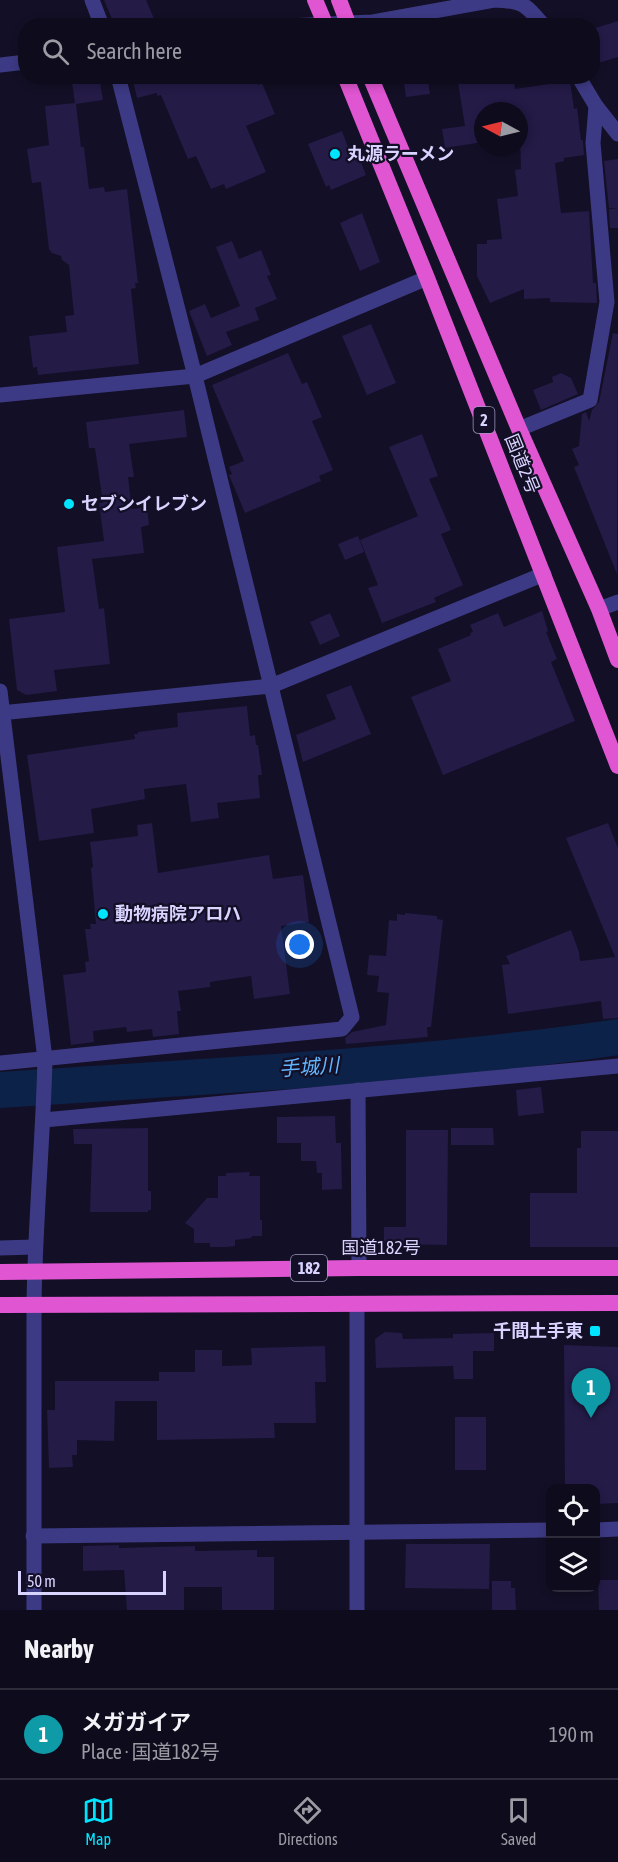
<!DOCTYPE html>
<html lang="en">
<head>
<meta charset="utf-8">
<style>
  :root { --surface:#0e0b1c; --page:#1c1929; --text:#f1f3f6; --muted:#9b9ba3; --line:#2e2b3b; --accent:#00e5ff }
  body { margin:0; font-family:"Asap Condensed","Noto Sans JP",sans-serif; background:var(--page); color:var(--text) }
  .controls { position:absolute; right:18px; bottom:18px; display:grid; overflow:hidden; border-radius:12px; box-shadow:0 3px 9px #0003 }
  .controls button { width:54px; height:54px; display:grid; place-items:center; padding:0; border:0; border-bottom:2px solid var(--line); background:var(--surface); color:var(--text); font:30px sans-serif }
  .compass { position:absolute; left:474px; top:102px; width:54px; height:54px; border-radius:50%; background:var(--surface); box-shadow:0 3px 9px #0003; rotate:277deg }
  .scale { position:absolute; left:18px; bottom:15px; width:148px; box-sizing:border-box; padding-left:6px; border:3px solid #d9d4ff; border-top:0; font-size:16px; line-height:21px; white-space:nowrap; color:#d9d4ff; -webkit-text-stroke:4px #130f26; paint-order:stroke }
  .you { position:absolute; left:300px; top:945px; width:21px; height:21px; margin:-15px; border:4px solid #fff; border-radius:50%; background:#1a73e8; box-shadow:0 0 0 9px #1a73e833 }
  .badge { display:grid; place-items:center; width:39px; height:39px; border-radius:50%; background:var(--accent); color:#fff; font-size:20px; font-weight:700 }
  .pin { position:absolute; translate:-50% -50px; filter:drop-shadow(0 2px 3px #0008) }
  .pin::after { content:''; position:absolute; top:32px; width:21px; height:18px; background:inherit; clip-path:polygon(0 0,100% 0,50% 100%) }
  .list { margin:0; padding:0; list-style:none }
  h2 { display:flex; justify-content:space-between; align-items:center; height:78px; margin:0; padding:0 24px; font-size:26px }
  h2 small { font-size:20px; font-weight:400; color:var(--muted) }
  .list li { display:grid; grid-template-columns:39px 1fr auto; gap:18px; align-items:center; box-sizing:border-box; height:90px; padding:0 24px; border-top:2px solid var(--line) }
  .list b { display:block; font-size:22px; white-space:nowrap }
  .list p { margin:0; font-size:20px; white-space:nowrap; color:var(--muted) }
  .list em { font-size:20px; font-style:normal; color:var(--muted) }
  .icon { flex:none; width:33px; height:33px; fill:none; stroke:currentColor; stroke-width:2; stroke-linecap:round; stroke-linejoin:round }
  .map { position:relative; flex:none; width:618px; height:1610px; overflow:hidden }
  .search { position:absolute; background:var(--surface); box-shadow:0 3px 9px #0003; left:18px; right:18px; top:18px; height:66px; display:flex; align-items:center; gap:15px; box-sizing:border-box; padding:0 21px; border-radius:24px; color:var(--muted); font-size:22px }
  .sheet { height:168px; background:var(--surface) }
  nav { display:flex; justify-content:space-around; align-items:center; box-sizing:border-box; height:84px; border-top:2px solid var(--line); background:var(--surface); font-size:16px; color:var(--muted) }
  nav a { display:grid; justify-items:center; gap:3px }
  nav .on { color:var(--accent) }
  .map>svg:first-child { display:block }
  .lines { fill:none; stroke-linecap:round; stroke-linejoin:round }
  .river { stroke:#0c2248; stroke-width:36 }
  .building { fill:#241b47 }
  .minor { stroke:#3d3a85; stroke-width:15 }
  .tertiary { stroke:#3d3a85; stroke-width:15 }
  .trunk { stroke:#e055d1; stroke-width:16 }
  .poi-dot { fill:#00e5ff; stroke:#130f26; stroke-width:2 }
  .labels { text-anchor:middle; stroke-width:4.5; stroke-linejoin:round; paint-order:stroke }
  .shield { fill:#130f26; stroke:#9e99be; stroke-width:1.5 }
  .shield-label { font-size:16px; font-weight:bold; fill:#d9d4ff }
  .poi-label { font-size:18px; font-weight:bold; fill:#d9d4ff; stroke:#130f26; text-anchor:start }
  .street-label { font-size:18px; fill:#d9d4ff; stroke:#130f26 }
  .water-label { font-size:20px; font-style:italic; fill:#62b6ff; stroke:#130f26 }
</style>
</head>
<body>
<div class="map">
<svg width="618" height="1610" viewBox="0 0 618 1610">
  <rect width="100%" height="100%" fill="#130f26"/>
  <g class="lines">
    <!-- river -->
    <path class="river" d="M 0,1090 C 206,1076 414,1067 618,1037"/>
  </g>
  <!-- building -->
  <g class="building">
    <polygon points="104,0 146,0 155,21 144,26 115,26"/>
    <polygon points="618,21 618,57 592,65 592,29"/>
    <polygon points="71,76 99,76 103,100 76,104 81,147 84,147 89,189 104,187 105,192 127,189 138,283 135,283 136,288 131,289 139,364 38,375 37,367 33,368 29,336 67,332 65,316 74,315 69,265 62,260 61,256 52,253 49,249 41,182 32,183 27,149 49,145 45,106 75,103"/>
    <polygon points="132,76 255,76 258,85 262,83 275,114 246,126 266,172 226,189 224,184 211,189 196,156 188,159 161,95 157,96 157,93 137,98"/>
    <polygon points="403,76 427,76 430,94 406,97"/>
    <polygon points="457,76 513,76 515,89 570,81 574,109 577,108 581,140 583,140 584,155 564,158 564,161 555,163 561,213 589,211 593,283 596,283 597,303 550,302 550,298 524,299 524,289 490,303 477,276 477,244 487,244 487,240 502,239 497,199 518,196 515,170 521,169 519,108 483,111 483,142 445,148 442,129 465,126"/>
    <polygon points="342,131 348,147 354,145 366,175 331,190 329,185 326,187 308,144"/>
    <polygon points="618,159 618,208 609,208 604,161"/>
    <polygon points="618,208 618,228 610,228 609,209"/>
    <polygon points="362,213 380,262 360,271 340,223"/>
    <polygon points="232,241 239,259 261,250 271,275 267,276 277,299 255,308 259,320 226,332 232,345 207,356 189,311 205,304 211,318 240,306 216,247"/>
    <polygon points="371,324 396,383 367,395 342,336"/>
    <polygon points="613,333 618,334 617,574 574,467 579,465 572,449 579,446 582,414 586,412 589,421 592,410 599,402"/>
    <polygon points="288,353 302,384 307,382 322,417 312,421 333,470 319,476 321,481 245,513 229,475 232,474 229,467 244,461 212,385"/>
    <polygon points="561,373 571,378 578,394 541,410 533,390 553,382 552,377"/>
    <polygon points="184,410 187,437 129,444 134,477 128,477 132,509 147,507 149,525 141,527 144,553 92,559 99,609 104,608 110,664 54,670 57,691 26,695 17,690 9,619 65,612 57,547 104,541 99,503 103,503 95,448 89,448 86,422"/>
    <polygon points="422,434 438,476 429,479 451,530 441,534 463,585 434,598 436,602 382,623 368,588 378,585 360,540 418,516 389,447"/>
    <polygon points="358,536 364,552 345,560 338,544"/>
    <polygon points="542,611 548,631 546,632 557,659 551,662 575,721 443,775 411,697 451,681 438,649 471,635 470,633 473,632 470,625 498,613 504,627"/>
    <polygon points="330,613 340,636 320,645 310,622"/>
    <polygon points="351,685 371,734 303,762 296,735 336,719 326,695"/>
    <polygon points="247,706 250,736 255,735 256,745 258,745 262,775 258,775 260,798 217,803 219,818 191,822 186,784 144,789 145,799 91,809 94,833 39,841 27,755 135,739 134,734 138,734 138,732 178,727 177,713"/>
    <polygon points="152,823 158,873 269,855 273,879 303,875 309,922 281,926 290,994 254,999 251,976 210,982 210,987 178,991 181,1011 177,1011 179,1034 153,1037 152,1029 127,1032 126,1027 93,1031 94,1042 71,1045 63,975 86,972 85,962 89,961 85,929 91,929 90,924 96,924 91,868 93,867 90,842 138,836 137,825"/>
    <polygon points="608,823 618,848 618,1018 603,1019 601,1001 508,1014 502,965 510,964 506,956 571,930 579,952 580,961 615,957 566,838"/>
    <polygon points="405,913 437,916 437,919 443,920 431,1027 427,1027 428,1037 346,1044 345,1038 352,1032 386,1025 389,993 377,992 379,976 367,975 369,955 386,956 389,920 397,921 397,914 405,915"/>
    <polygon points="541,1087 544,1113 518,1116 516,1090"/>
    <polygon points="335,1116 336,1143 341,1143 342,1189 322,1190 322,1173 317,1173 316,1161 301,1161 301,1143 277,1143 277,1117"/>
    <polygon points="148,1128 148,1191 151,1191 151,1210 148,1210 148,1212 90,1212 92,1144 74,1144 73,1129"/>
    <polygon points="451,1128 493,1128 494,1145 451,1145"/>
    <polygon points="406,1130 448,1130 447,1245 384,1244 384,1227 406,1227"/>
    <polygon points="581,1131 618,1131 618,1247 530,1247 530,1193 577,1193 577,1148 581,1148"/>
    <polygon points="250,1172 249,1176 260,1176 260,1220 262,1220 262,1236 252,1236 251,1238 235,1240 235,1246 227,1247 210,1247 210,1243 194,1243 194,1229 185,1223 207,1198 218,1198 218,1176 226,1176 226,1173"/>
    <polygon points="385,1332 402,1333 403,1339 453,1338 453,1334 494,1333 494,1351 473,1351 473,1379 454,1379 453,1366 376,1368 375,1339"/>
    <polygon points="564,1345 618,1347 618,1503 596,1504 596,1488 565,1488"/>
    <polygon points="325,1346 326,1382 315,1382 316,1423 274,1423 275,1438 157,1440 157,1401 115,1401 114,1441 77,1440 77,1455 72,1455 73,1467 49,1468 47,1410 55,1410 55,1381 159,1381 159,1372 195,1372 195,1350 222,1350 222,1366 252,1365 251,1348"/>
    <rect x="455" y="1417" width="31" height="53"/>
    <polygon points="406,1544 490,1544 489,1589 405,1588"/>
    <polygon points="119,1545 119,1548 195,1546 195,1551 257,1550 257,1557 274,1557 274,1610 222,1610 222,1587 184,1587 184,1610 127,1610 124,1570 83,1571 83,1546"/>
    <polygon points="598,1580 618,1580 618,1610 599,1610"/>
    <polygon points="492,1581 511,1581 511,1588 515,1588 516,1610 492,1610"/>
  </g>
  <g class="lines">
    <!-- minor -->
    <g class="minor">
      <polyline points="92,0 102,26"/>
      <path d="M 348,23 L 373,22 L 494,0 C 524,1 525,4 544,26"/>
      <polyline points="578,76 596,106 618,134"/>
      <polyline points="0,395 195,376 427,278"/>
      <polyline points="519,429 590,400 607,302 593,143 596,106"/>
      <polyline points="599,609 618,602"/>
      <polyline points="0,713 271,686 544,574"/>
      <polyline points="0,1063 342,1029 352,1017 195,376 118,76"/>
      <polyline points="358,1090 359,1268"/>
      <polyline points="44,1120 618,1066"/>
      <polyline points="0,1248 34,1247"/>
      <polyline points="34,1305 34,1610"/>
      <polyline points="596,1530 618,1529"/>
      <polyline points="33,1536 550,1530"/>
      <polyline points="357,1610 357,1304"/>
    </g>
    <!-- tertiary -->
    <g class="tertiary">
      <polyline points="289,26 348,23"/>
      <polyline points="0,65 26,62"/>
      <path d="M 0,691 L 45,1059 C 43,1141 35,1223 34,1305"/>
    </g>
    <!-- trunk -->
    <g class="trunk">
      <polyline points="315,0 326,26"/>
      <polyline points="339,0 349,26"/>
      <polyline points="345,76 427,278 618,766"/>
      <polyline points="370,76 519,429 599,609 618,660"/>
      <polyline points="0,1272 359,1268 618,1268"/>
      <polyline points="0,1305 618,1303"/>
    </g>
  </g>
  <!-- markers -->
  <g class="poi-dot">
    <circle cx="335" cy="154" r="6"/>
    <circle cx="69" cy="504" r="6"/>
    <circle cx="103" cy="914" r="6"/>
    <rect x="589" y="1325" width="12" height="12" rx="3"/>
  </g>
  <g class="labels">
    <!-- shield labels -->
    <g class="shield">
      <rect x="473.5" y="407" width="21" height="26" rx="4.5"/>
      <rect x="291" y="1255" width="36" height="26" rx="4.5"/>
    </g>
    <g class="shield-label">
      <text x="484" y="426">2</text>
      <text x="309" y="1274">182</text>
    </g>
    <!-- poi labels -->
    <g class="poi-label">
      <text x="347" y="160">丸源ラーメン</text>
      <text x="81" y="510">セブンイレブン</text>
      <text x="115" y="920">動物病院アロハ</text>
      <text x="583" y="1337" text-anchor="end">千間土手東</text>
    </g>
    <!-- street labels -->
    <g class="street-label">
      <text transform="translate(522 464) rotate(68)" y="6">国道2号</text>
      <text x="381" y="1254">国道182号</text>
    </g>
    <!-- water labels -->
    <g class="water-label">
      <text transform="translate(309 1067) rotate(-4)" y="7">手城川</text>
    </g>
  </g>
</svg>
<div class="controls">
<button><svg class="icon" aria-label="locate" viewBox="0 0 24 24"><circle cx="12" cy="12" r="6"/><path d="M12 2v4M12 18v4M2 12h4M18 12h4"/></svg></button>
<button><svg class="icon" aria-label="layers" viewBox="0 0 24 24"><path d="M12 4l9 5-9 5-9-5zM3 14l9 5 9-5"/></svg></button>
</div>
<svg class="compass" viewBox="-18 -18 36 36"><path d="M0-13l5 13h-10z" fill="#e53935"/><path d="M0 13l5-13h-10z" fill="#9b9ba3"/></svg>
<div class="scale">50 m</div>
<div class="you"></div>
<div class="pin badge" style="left:591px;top:1418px;background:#0f9aa8">1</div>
<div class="search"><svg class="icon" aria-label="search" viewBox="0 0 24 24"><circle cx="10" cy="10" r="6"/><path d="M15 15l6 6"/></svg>Search here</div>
</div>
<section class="sheet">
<h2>Nearby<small></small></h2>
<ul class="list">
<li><span class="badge" style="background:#0f9aa8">1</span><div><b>メガガイア</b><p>Place · 国道182号</p></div><em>190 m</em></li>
</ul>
</section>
<nav>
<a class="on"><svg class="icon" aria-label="map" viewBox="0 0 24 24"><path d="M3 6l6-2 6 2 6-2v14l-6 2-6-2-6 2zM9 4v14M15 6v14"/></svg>Map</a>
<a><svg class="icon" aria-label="directions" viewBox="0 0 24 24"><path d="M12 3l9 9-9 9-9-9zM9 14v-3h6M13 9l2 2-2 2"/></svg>Directions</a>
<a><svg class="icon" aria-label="saved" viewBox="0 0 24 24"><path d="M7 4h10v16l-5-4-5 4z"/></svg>Saved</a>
</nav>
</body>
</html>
